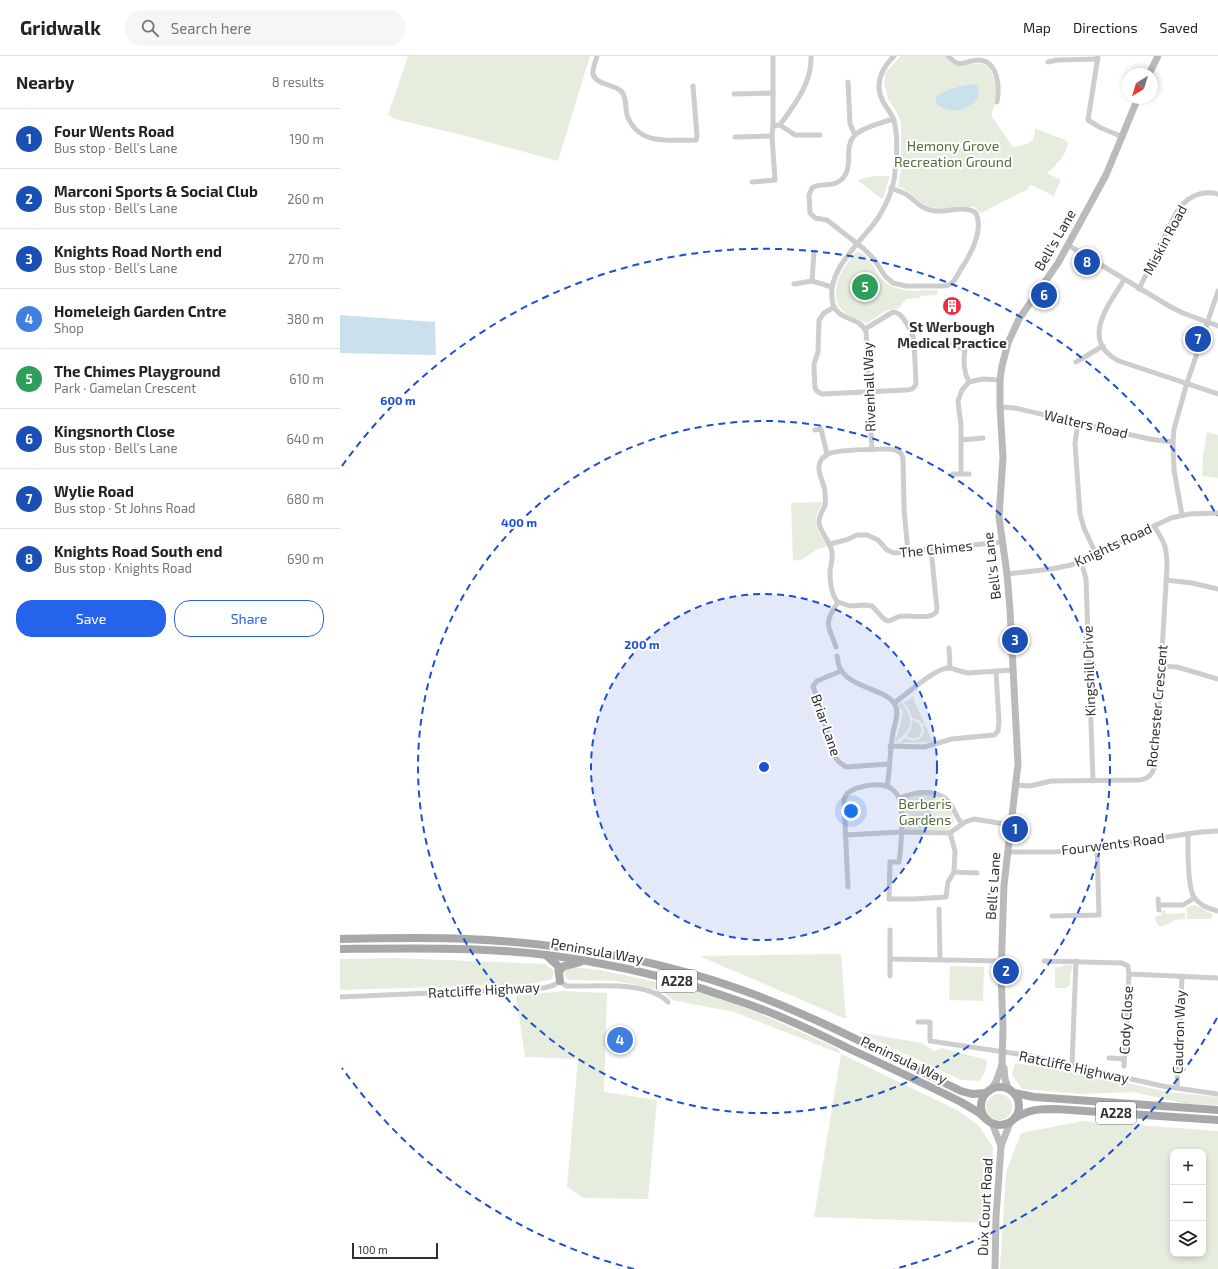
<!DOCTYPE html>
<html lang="en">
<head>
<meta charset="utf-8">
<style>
  :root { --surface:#fff; --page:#f6f6f6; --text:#222; --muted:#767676; --line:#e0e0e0; --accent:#2563eb }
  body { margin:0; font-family:"Exo 2",sans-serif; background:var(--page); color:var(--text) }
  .controls { position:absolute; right:12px; bottom:12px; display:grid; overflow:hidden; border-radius:8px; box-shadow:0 2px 6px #0003 }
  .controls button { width:36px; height:36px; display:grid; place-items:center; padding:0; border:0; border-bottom:1px solid var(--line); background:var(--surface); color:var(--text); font:20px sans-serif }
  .compass { position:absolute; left:782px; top:12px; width:36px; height:36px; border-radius:50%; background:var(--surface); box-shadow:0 2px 6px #0003; rotate:218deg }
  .scale { position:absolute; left:12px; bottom:10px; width:86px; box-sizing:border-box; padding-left:4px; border:2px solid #303030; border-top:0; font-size:11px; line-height:14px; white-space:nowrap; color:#303030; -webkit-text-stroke:3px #fff; paint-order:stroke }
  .you { position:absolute; left:511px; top:755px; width:14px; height:14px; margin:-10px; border:3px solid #fff; border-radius:50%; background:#1a73e8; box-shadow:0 0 0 6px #1a73e833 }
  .badge { display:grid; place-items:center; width:26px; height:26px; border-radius:50%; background:var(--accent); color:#fff; font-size:13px; font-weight:700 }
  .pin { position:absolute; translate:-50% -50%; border:2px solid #fff; box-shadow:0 1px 4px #0006 }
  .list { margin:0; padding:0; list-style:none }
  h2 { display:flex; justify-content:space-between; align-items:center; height:52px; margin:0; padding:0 16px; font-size:17px }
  h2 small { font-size:13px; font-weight:400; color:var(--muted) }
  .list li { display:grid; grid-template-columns:26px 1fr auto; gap:12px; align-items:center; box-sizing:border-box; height:60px; padding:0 16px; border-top:1px solid var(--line) }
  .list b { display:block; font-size:15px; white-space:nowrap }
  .list p { margin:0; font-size:13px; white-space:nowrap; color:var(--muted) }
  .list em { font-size:13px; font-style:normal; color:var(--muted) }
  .actions { display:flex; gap:8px; padding:12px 16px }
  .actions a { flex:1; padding:9px 0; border:1px solid var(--accent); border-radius:16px; text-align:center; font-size:14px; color:var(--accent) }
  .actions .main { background:var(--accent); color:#fff }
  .icon { flex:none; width:22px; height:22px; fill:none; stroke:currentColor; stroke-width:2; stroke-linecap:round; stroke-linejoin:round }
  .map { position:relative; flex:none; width:878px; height:1213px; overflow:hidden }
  header { display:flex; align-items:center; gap:24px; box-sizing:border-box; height:56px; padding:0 20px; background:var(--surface); border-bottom:1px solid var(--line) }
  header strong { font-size:19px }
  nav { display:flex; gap:22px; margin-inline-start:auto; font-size:14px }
  .search { width:280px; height:36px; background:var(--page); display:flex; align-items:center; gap:10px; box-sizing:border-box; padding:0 14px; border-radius:16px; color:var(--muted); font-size:15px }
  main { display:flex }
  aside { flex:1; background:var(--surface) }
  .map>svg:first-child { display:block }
  .green { fill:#e7edde; fill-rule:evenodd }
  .water { fill:#cae1ed }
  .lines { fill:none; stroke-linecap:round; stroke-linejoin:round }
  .street { stroke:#cdcdcd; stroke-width:5 }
  .secondary { stroke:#bababa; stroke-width:7 }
  .primary { stroke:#a8a8a8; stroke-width:8 }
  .ring { fill:none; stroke:#1d4ed8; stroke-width:2; stroke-dasharray:7 5 }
  .labels { text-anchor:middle; stroke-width:4; stroke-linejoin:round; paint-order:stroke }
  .shield { fill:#fff; stroke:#6e6e6e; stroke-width:1 }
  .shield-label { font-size:13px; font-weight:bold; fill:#303030 }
  .park-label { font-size:14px; fill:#556d3c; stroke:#fff }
  .street-label { font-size:14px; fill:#303030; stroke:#fff }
  .poi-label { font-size:14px; font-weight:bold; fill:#303030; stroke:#fff }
  .centre { fill:#1d4ed8; stroke:#fff; stroke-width:2 }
  .ring-label { font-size:12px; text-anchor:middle; font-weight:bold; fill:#1d4ed8; stroke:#fff; stroke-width:4; stroke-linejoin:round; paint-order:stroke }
</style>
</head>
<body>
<header>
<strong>Gridwalk</strong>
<div class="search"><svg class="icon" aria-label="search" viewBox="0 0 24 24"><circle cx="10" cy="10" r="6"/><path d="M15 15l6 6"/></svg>Search here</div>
<nav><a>Map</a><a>Directions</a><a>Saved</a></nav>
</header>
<main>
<aside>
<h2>Nearby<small>8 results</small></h2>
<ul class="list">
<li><span class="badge" style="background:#1a4fb4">1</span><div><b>Four Wents Road</b><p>Bus stop · Bell's Lane</p></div><em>190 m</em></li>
<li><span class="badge" style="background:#1a4fb4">2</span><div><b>Marconi Sports &amp; Social Club</b><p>Bus stop · Bell's Lane</p></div><em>260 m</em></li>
<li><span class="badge" style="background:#1a4fb4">3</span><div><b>Knights Road North end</b><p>Bus stop · Bell's Lane</p></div><em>270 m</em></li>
<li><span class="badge" style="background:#3f7fe0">4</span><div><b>Homeleigh Garden Cntre</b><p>Shop</p></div><em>380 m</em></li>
<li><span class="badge" style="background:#2e9e5b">5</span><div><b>The Chimes Playground</b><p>Park · Gamelan Crescent</p></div><em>610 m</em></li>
<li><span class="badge" style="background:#1a4fb4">6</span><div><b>Kingsnorth Close</b><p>Bus stop · Bell's Lane</p></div><em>640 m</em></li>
<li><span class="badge" style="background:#1a4fb4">7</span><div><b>Wylie Road</b><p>Bus stop · St Johns Road</p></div><em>680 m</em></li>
<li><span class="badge" style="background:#1a4fb4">8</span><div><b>Knights Road South end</b><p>Bus stop · Knights Road</p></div><em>690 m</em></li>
</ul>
<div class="actions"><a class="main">Save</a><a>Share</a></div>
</aside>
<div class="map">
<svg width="878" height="1213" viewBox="0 0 878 1213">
  <rect width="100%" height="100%" fill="#fff"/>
  <!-- green -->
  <g class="green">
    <polygon points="68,0 250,0 218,105 122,79 55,63 48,59"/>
    <path d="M 561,0 L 605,0 C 618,19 628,5 642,8 C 653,11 656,28 656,37 C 656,40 654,44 654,47 L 655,47 L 652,56 L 652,61 L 673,91 L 675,91 C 688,87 695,89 695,72 L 725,84 L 728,87 C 727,98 716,110 707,117 L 721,124 L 714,140 L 691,129 L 687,134 L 676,139 L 641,157 L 634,151 C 618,150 598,157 584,148 C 579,146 576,141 571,138 C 567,134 562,133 558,130 L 561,113 L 561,66 L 556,55 L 548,43 L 544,27 L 546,16 Z"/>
    <path d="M 535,120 L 550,120 L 543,143 C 534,139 527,130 518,125 L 520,123 Z"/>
    <path d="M 516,196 C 529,196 534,214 541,222 C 544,225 547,228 551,230 C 564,237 583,234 598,234 L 597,239 L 581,240 L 580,242 L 566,243 L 558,253 C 546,251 537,262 527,267 C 510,261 494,255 496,234 C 497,229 497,224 500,219 C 504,211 511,203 516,196 Z"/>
    <polygon points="867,376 878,379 878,422 862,420 863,400"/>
    <path d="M 484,446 C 477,454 473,466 479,477 C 482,482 486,485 488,490 L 476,494 L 463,503 L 453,505 L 451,447 Z"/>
    <polygon points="574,640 574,645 585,668 583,668 579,664 572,662 569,653 563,646 567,645"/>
    <path d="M 561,646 C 569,655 575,668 565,678 C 562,681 558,683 556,687 L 555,682 L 557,680 L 563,658 L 563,655 L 559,651 L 559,648 Z"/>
    <polygon points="572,664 579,667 582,674 579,681 573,683 566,680 571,673"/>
    <polygon points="585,669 592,684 594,686 594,687 590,686 560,687 557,689 565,682 572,685 580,683 584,676 583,670"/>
    <polygon points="575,738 592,739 599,742 600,744 605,748 607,747 611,753 614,765 609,774 565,774 564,773 563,745 566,742"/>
    <path d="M 853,849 C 859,849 866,856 873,858 L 871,863 L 847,863 L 847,852 Z"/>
    <polygon points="825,853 826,858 845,857 845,863 835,864 822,871 819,870 816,867 815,860 821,860 821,856"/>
    <polygon points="501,898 506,963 359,900"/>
    <polygon points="57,902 205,908 214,915 212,923 190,928 0,934 0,903"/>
    <polygon points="724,909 731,909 733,912 731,915 730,929 726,932 715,932 715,911 721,911"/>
    <polygon points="610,910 644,911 643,945 609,944"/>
    <polygon points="233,911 260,914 359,935 410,953 498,993 501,998 619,1055 639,1070 653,1091 650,1167 474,1161 501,998 394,956 332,944 321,934 276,925 228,924 224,919 225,915"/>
    <polygon points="223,935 267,937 264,1036 317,1044 308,1143 244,1142 227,1131 238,1003 185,1001 176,940"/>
    <polygon points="518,976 582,987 594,995 602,992 647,1004 646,1013 640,1025 621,1024"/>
    <polygon points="675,1007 761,1021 828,1036 878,1041 878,1049 847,1048 793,1036 742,1038 682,1033 672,1019"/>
    <circle cx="659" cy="1051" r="13"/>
    <path d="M 743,1065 L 878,1075 L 878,1213 L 660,1213 L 666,1116 L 681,1077 ZM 833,1096 L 863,1096 L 863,1198 L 833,1198 Z"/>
  </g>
  <!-- water -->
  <g class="water">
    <path d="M 634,28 L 638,31 L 639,40 C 635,46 627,53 620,54 C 613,56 592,52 596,42 C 600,34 626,29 634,28 Z"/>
    <polygon points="0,259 95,266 96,299 0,297"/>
  </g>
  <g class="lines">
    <!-- street -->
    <g class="street">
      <path d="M 257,0 C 256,5 252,13 253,18 C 256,29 274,28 281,35 C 287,41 285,51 287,59 C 298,90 329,84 356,84 L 357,80 L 353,30"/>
      <path d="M 608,0 C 621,14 624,5 637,4 C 658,4 660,30 657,46"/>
      <polyline points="758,0 748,64 761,72 783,81"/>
      <polyline points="708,6 717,4 758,3"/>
      <polyline points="508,26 510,68 515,79"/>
      <polyline points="433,37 433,0"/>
      <polyline points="394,38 433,37 433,70 432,80 435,124 412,126"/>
      <polyline points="440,69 455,79 480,79"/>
      <path d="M 433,70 L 440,69 C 455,48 472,27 471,0"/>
      <polyline points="395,81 432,80"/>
      <path d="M 551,132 C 556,134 561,136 566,138 C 576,145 582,154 595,155 C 607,156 627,149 636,157 C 644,175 631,198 621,213 C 616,221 614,229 604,230 L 566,230 L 553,227 L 545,220 L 534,203 L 524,193 L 487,164 L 475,162 L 470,157 L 469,139 L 472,132 C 480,126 492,132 501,124 C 515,111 503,93 514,80 C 521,72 543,66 554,63"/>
      <polyline points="728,189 829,250 843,257 878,270"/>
      <polyline points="474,196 472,225 492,231"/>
      <path d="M 784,224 C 769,248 739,285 779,305 L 878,338"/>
      <polyline points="454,228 472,225"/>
      <path d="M 799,233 L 835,159 C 844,143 859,133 878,138"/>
      <path d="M 494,251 L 484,257 L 479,264 L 478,296 L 474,308 L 474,313 L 475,332 L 477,335 L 482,338 L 566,334 C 571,334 574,333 576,328 L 574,285 C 572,276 563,256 553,256 L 525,273"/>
      <path d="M 607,288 L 625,293 C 623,305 623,315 629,326 L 622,334 L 618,345 L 621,370 L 621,418"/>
      <polyline points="736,306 763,290"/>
      <polyline points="629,326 643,323 660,324"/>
      <polyline points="660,351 675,352 809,383 833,386"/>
      <polyline points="738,367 735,387 740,458 744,472 756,498"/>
      <polyline points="475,374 481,373 487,398"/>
      <polyline points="621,384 643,382"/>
      <path d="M 532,394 L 526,276 C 521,261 498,265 493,248 C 484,215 521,187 538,162 C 546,149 554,131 555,116 C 557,100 558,80 554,65 C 552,58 548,54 545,49 C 533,30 540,14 554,0"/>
      <polyline points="613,418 629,418"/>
      <polyline points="842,459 834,414 833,386 834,373 847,327 878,235"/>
      <polyline points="490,488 506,484 517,479 527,479 538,484 547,494 554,497 662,486"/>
      <polyline points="741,505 746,523 753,725"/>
      <polyline points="667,518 711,513 731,509 831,462 849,458 878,457"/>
      <polyline points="826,524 852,527 878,533"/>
      <path d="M 498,546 L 510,550 L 525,549 L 532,550 L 544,563 L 548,565 C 553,564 557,560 563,560 C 571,559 596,565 597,553 L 591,493"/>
      <path d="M 496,591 C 488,568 483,569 498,546 C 491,539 490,524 490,515 C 491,508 493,503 492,496 C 490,484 479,476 479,466 C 479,459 483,455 485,449 C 486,445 485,440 485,436 C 484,425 475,415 481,404 C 484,400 487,398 491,397 C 498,394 548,392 555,394 C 560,395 562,398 563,402 L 564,453 L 568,496"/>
      <polyline points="609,592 610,612"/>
      <path d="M 497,600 C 498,604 498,610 501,614 C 511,632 551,634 556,651 C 558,658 556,665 554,672 C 549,691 551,711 547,730"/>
      <polyline points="820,610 837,611 878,623"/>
      <polyline points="501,615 477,625 473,630 496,702 499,706 506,711 549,708"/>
      <path d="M 554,647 C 567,638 593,614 607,612 C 614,612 621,616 628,617 L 673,614"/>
      <polyline points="550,690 584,691 612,683 654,679 658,675 659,666 656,615"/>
      <path d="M 675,729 L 690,730 L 711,725 L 799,724 C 808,723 812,719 815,710 L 827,512 C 827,491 825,487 814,470"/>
      <path d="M 559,742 C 575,736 600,731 611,749 C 615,755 617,762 622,768"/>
      <path d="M 848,778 C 848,792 847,831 854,841 C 859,849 869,853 878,855"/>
      <polyline points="505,779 561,776 610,777 625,766 634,763 671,769"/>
      <polyline points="668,796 713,796 737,794 861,776 878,775"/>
      <polyline points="614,816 637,817"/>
      <path d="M 508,831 L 504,745 C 504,731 534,727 546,730 C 551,731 557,737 559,742 C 564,753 561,793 559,806 L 550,806 L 549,843 L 574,843 L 606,841 L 608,826 L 614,816 L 615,795 L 610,777"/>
      <polyline points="818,843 819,854"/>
      <polyline points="819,849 843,849 854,842"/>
      <polyline points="599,853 600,904"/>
      <polyline points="712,860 759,859 757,791"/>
      <polyline points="550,874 550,903 662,905"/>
      <polyline points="550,903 550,920"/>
      <polyline points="704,905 782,907 788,910 789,918 878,922"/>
      <path d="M 0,941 L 204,932 L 214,929 L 220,925 L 226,930 C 254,931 307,924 328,946"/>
      <polyline points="578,966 590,966 590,985 691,1000 822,1030 878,1038"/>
      <polyline points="769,1002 784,1003"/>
      <polyline points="732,1009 736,905"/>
      <polyline points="784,1010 789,918"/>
      <polyline points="837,1032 842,921"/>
    </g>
    <!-- secondary -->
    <g class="secondary">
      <polyline points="809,18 818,0"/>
      <polyline points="662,1009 664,1012 665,1023 669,1034"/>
      <polyline points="650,1035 656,1026 662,1009 663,971 661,920 664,829 678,708 670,554 667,518 659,461 663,401 660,351 660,324 662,310 668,287 679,263 718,207 766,119 798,42"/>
      <polyline points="652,1067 661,1090"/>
      <polyline points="655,1213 656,1161 661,1090 670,1067"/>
    </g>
    <!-- primary -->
    <g class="primary">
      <path d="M 0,883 C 42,882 85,881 127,883 C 221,887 313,902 402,934 C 478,961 548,1000 621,1035 L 632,1038 L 646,1037"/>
      <path d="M 0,893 C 82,892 166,890 247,905 C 299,914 349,927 399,945 C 438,958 475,976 512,994 C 549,1011 585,1028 621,1046 L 638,1056 L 646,1063"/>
      <polyline points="206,899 218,910 220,925"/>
      <polyline points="219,915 224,910 240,906"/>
      <circle cx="660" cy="1050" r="19"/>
      <polyline points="674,1037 694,1041 878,1054"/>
      <path d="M 675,1062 C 690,1053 699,1053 716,1053 L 878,1064"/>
    </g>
  </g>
  <!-- distance rings -->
  <circle cx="424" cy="711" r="173" fill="#1d4ed8" fill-opacity=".12"/>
  <g class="ring">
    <circle cx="424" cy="711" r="173"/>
    <circle cx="424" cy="711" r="346"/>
    <path d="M877 962A518 518 0 0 1 554 1213M294 1213A518 518 0 0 1 2 1012M2 410A518 518 0 0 1 877 460"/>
  </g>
  <!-- icons -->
  <defs>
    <symbol id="building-disc" viewBox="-11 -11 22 22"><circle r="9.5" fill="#e83145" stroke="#fff"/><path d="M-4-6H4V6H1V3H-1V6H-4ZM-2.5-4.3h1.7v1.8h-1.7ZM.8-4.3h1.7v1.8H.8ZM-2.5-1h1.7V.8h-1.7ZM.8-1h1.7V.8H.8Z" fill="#fff"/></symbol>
  </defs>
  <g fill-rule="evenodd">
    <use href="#building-disc" x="601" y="239" width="22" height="22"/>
  </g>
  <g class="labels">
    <!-- shield labels -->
    <g class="shield">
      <rect x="317" y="914" width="40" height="22" rx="3"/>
      <rect x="756" y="1046" width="40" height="22" rx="3"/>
    </g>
    <g class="shield-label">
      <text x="337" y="930">A228</text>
      <text x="776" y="1062">A228</text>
    </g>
    <!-- park labels -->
    <g class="park-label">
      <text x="613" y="95">Hemony Grove<tspan x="613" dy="16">Recreation Ground</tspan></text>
      <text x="585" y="753">Berberis<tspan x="585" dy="16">Gardens</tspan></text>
    </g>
    <!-- street labels -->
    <g class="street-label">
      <text transform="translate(715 184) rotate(-60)" y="5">Bell's Lane</text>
      <text transform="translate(825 184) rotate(-62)" y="5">Miskin Road</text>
      <text transform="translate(529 331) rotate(-92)" y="5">Rivenhall Way</text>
      <text transform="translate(746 368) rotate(13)" y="5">Walters Road</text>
      <text transform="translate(773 489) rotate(-25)" y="5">Knights Road</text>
      <text transform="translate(596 493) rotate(-6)" y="5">The Chimes</text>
      <text transform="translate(652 510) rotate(-97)" y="5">Bell's Lane</text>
      <text transform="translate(749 615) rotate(-92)" y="5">Kingshill Drive</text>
      <text transform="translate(817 650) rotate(-85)" y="5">Rochester Crescent</text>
      <text transform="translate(486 669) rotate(71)" y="5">Briar Lane</text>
      <text transform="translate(773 788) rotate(-7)" y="5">Fourwents Road</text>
      <text transform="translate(653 830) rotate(-86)" y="5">Bell's Lane</text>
      <text transform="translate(257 895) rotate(10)" y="5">Peninsula Way</text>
      <text transform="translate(144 934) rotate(-3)" y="5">Ratcliffe Highway</text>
      <text transform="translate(786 964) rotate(-87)" y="5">Cody Close</text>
      <text transform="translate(839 976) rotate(-88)" y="5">Caudron Way</text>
      <text transform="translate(564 1004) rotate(25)" y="5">Peninsula Way</text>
      <text transform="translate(734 1011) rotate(12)" y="5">Ratcliffe Highway</text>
      <text transform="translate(645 1151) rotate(-87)" y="5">Dux Court Road</text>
    </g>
    <!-- poi labels -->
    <g class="poi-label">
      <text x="612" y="276">St Werbough<tspan x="612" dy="16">Medical Practice</tspan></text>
    </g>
  </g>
  <circle cx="424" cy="711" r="6" class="centre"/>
  <g class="ring-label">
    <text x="58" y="349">600 m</text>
    <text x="179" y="471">400 m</text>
    <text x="302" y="593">200 m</text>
  </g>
</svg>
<div class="controls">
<button>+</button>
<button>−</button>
<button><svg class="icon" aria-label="layers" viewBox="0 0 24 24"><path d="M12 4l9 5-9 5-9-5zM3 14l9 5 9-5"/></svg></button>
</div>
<svg class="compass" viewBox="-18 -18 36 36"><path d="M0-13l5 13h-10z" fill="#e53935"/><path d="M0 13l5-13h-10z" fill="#767676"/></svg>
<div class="scale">100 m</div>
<div class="you"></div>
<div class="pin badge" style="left:675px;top:773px;background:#1a4fb4">1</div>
<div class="pin badge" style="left:666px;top:915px;background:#1a4fb4">2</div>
<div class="pin badge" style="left:675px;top:584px;background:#1a4fb4">3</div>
<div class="pin badge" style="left:280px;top:984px;background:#3f7fe0">4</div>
<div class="pin badge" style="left:525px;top:231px;background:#2e9e5b">5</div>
<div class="pin badge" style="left:704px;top:239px;background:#1a4fb4">6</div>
<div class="pin badge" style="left:858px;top:283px;background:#1a4fb4">7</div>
<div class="pin badge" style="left:747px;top:206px;background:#1a4fb4">8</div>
</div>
</main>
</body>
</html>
